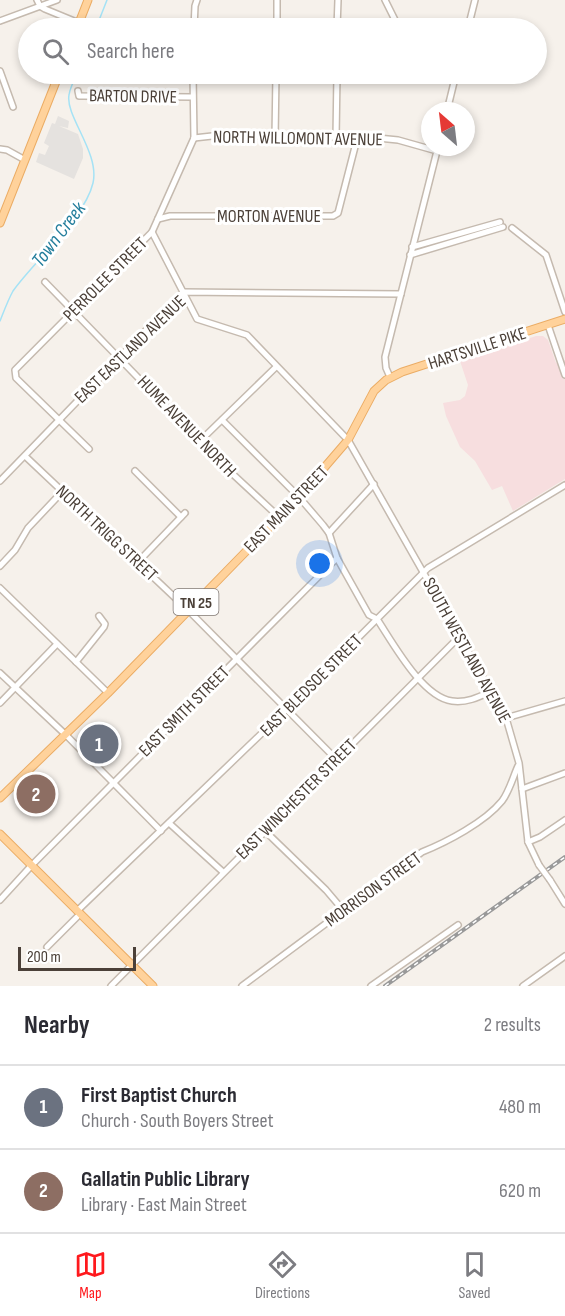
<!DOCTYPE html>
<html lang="en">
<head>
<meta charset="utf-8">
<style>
  :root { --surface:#fff; --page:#f7f7f7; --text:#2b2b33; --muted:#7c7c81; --line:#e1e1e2; --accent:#ff191d }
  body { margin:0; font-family:"Sofia Sans Condensed",sans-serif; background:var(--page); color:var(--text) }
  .compass { position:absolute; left:421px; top:102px; width:54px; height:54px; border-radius:50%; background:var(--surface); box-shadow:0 3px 9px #0003; rotate:332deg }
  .scale { position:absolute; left:18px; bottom:15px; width:118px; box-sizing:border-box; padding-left:6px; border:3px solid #4b4038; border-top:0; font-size:16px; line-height:21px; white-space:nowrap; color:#4b4038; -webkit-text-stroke:4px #fff; paint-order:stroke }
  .you { position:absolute; left:320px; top:564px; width:21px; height:21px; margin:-15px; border:4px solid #fff; border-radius:50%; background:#1a73e8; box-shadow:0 0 0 9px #1a73e833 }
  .badge { display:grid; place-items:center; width:39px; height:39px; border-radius:50%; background:var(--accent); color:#fff; font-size:20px; font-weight:700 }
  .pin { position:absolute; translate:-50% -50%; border:3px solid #fff; box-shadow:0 2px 6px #0006 }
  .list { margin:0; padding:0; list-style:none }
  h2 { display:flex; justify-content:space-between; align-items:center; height:78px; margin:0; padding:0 24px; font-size:26px }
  h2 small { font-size:20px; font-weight:400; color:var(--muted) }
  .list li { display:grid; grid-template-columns:39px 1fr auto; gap:18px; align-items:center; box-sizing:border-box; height:84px; padding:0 24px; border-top:2px solid var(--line) }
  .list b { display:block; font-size:22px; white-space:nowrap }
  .list p { margin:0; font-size:20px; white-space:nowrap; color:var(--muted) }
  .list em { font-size:20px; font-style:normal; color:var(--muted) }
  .icon { flex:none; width:33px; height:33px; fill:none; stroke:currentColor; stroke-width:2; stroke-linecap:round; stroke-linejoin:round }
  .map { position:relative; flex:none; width:565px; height:986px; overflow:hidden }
  .search { position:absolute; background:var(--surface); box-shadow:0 3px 9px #0003; left:18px; right:18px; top:18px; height:66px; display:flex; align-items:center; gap:15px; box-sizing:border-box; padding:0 21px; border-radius:33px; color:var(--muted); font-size:22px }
  .sheet { height:246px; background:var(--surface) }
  nav { display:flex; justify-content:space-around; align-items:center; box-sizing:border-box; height:84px; border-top:2px solid var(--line); background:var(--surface); font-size:16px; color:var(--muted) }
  nav a { display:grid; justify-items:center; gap:3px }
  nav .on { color:var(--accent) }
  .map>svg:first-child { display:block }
  .medical { fill:#f7dedf }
  .parking { fill:#e5e2df }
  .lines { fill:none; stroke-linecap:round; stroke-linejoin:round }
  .stream { stroke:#a5e2f5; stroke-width:1.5 }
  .minor-casing { stroke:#c5baaf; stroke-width:8 }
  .major-casing { stroke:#ebac64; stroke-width:9 }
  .minor { stroke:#fff; stroke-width:5 }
  .major { stroke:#ffd29b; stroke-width:7 }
  .rail-casing { stroke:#999; stroke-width:4 }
  .rail { stroke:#fff; stroke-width:1.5; stroke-dasharray:4.5; stroke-linecap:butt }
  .minor-bridge-casing { stroke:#c5baaf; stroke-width:8; stroke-linecap:butt }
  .minor-bridge { stroke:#fff; stroke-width:5 }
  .labels { text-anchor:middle; stroke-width:6; stroke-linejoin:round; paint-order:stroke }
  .shield { fill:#fff; stroke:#817974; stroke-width:1.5 }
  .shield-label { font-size:16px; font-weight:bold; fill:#4b4038 }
  .street-label { font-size:18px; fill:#4b4038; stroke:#fff }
  .water-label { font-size:20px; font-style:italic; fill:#247e9c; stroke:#fff }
</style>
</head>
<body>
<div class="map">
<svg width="565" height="986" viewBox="0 0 565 986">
  <rect width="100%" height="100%" fill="#f6f1eb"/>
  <!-- medical -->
  <polygon class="medical" points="536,336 543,336 548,340 556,363 565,360 565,479 513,511 502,486 492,490 475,461 460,447 446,416 443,403 460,400 465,396 468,385 460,361"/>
  <!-- parking -->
  <polygon class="parking" points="58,116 69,121 68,128 59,126 78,134 83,149 83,158 74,179 36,162 39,153 45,155 49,146 44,143 52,123 55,124"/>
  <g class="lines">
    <!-- stream -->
    <g class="stream">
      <polyline points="96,28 107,0"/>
      <path d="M 0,321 C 4,311 8,300 13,291 C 34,261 85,218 93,183 C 100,153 65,116 69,95 C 70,88 74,80 77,74"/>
    </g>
    <defs>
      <g id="minor">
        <polyline points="37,0 40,6 45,9 79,23"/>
        <polyline points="385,0 399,28"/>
        <polyline points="0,21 57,0"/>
        <polyline points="194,28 195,6 197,0"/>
        <polyline points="277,28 277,0"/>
        <polyline points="337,28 338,0"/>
        <polyline points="468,28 475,0"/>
        <polyline points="0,71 13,107"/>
        <polyline points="193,74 194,138"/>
        <polyline points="78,91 79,96 82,96 192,97"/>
        <polyline points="447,111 456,74"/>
        <polyline points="194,138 221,135 378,138 398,140 437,151"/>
        <polyline points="275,138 276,74"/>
        <polyline points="336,138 337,74"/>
        <polyline points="0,149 7,150 25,160"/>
        <polyline points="158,219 170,216 333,216 338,213 357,139"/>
        <polyline points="512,228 546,255 565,312"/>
        <polyline points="152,232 197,319 247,335 348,440 506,718 519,763 528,842 539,865"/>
        <polyline points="412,247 500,222"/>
        <polyline points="410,255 503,227"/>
        <polyline points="45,282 224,466 279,517"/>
        <polyline points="548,325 565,375"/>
        <polyline points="390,377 386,368 385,357 438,147"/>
        <path d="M 222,420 L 299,497 L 323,525 L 329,533 L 337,558 L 369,615 L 377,619 C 393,643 422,697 452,701 C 467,703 479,697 492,691"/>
        <polyline points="200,441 276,367"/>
        <polyline points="89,449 16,378 15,370 152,232 194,138"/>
        <polyline points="25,456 188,610 336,759"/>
        <polyline points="135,471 181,517"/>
        <polyline points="0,481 183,292 401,294"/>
        <polyline points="329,533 374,484"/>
        <polyline points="138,562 185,513"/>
        <polyline points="0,566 15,550 28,528 62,492"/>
        <polyline points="0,588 108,693"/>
        <polyline points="76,662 104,627 105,624 99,616"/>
        <polyline points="0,673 66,735 161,831"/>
        <polyline points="0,703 57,644"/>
        <polyline points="506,718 565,701"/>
        <polyline points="522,789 565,773"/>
        <polyline points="169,823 223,872"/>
        <polyline points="265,831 326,890 343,910"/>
        <polyline points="528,842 540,837 565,820"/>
        <polyline points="550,880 565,904"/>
        <polyline points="0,900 32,865 337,558"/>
        <polyline points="77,911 287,709 428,568 565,485"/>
        <polyline points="47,947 80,914"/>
        <polyline points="111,986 461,635"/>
        <path d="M 242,986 L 422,852 C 447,842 485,822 502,801 C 509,792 513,777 518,766"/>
        <polyline points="371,986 458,925"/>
        <polyline points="523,986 565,956"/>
      </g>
      <g id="major">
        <polyline points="77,28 88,0"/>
        <polyline points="0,223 59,74"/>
        <polyline points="0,798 108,693 299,497 348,440 374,391 386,380 402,372 565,319"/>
        <polyline points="0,834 153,986"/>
      </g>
    </defs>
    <!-- minor casing -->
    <use href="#minor" class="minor-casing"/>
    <!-- major casing -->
    <use href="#major" class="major-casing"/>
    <!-- minor -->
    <use href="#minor" class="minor"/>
    <!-- major -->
    <use href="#major" class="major"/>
    <defs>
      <polyline id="rail" points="385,986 565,857"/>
    </defs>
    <!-- rail casing -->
    <use href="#rail" class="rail-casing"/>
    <!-- rail -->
    <use href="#rail" class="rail"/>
    <defs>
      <polyline id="minor-bridge" points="539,865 550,880"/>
    </defs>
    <!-- minor-bridge casing -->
    <use href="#minor-bridge" class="minor-bridge-casing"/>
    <!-- minor-bridge -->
    <use href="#minor-bridge" class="minor-bridge"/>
  </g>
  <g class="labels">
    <!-- shield labels -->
    <rect class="shield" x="173.5" y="589" width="45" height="26" rx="4.5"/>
    <g class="shield-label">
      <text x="196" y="608">TN 25</text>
    </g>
    <!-- street labels -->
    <g class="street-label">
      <text transform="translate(133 96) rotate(1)" y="6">BARTON DRIVE</text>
      <text transform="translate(298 138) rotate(1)" y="6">NORTH WILLOMONT AVENUE</text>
      <text x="269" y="222">MORTON AVENUE</text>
      <text transform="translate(105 279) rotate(-45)" y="6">PERROLEE STREET</text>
      <text transform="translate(477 348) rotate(-18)" y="6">HARTSVILLE PIKE</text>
      <text transform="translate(130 349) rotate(-44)" y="6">EAST EASTLAND AVENUE</text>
      <text transform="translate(187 426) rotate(46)" y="6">HUME AVENUE NORTH</text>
      <text transform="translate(286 509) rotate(-46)" y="6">EAST MAIN STREET</text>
      <text transform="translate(107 533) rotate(43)" y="6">NORTH TRIGG STREET</text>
      <text transform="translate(467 650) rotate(61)" y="6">SOUTH WESTLAND AVENUE</text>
      <text transform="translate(311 685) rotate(-45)" y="6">EAST BLEDSOE STREET</text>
      <text transform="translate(184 711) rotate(-45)" y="6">EAST SMITH STREET</text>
      <text transform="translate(296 799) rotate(-45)" y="6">EAST WINCHESTER STREET</text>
      <text transform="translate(373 889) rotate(-36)" y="6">MORRISON STREET</text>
    </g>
    <!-- water labels -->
    <g class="water-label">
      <text transform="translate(58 234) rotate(-53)" y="7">Town Creek</text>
    </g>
  </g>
</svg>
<svg class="compass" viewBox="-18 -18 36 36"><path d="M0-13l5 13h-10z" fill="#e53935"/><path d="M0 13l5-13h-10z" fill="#7c7c81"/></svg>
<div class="scale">200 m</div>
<div class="you"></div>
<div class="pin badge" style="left:99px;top:744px;background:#6b7280">1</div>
<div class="pin badge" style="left:36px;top:794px;background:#8d6e63">2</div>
<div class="search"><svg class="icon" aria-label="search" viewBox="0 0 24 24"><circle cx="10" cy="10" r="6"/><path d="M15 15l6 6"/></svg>Search here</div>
</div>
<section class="sheet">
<h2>Nearby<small>2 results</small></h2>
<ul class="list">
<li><span class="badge" style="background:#6b7280">1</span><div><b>First Baptist Church</b><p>Church · South Boyers Street</p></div><em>480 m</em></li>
<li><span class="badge" style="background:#8d6e63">2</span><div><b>Gallatin Public Library</b><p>Library · East Main Street</p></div><em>620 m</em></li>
</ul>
</section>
<nav>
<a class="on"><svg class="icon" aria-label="map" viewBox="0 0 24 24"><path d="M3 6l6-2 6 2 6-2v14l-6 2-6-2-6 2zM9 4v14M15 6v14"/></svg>Map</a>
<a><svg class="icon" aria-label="directions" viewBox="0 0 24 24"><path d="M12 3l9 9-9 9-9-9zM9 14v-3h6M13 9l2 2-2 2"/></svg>Directions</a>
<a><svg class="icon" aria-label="saved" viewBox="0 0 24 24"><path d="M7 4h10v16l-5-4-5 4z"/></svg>Saved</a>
</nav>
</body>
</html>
